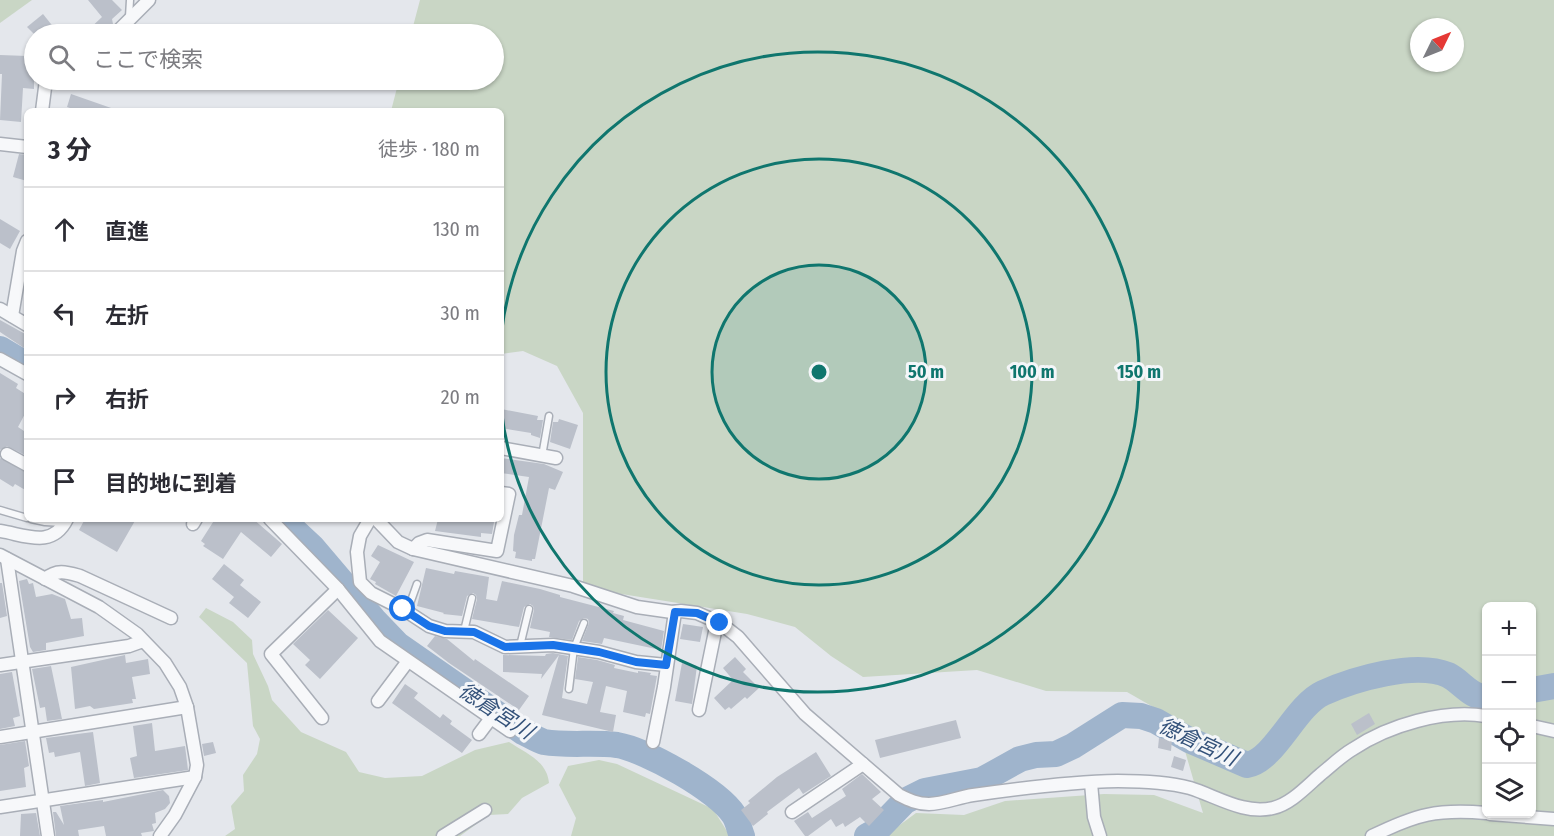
<!DOCTYPE html>
<html lang="ja">
<head>
<meta charset="utf-8">
<style>
  :root { --surface:#fff; --page:#f7f7f7; --text:#2b2b33; --muted:#7c7c81; --line:#e1e1e2 }
  body { margin:0; font-family:"Fira Sans Condensed","Noto Sans JP",sans-serif; background:var(--page); color:var(--text) }
  .controls { position:absolute; right:18px; bottom:18px; display:grid; overflow:hidden; border-radius:9px; box-shadow:0 2px 4px #0004 }
  .controls button { width:54px; height:54px; display:grid; place-items:center; padding:0; border:0; border-bottom:2px solid var(--line); background:var(--surface); color:var(--text); font:30px sans-serif }
  .compass { position:absolute; left:1410px; top:18px; width:54px; height:54px; border-radius:50%; background:var(--surface); box-shadow:0 2px 4px #0004; rotate:47deg }
  .stop { position:absolute; width:18px; height:18px; margin:-14px; border:4px solid #1a73e8; border-radius:50%; background:#fff }
  .stop.end { background:#1a73e8; border-color:#fff; box-shadow:0 2px 6px #0008 }
  .list { margin:0; padding:0; list-style:none }
  h2 { display:flex; justify-content:space-between; align-items:center; height:78px; margin:0; padding:0 24px; font-size:26px }
  h2 small { font-size:20px; font-weight:400; color:var(--muted) }
  .list li { display:grid; grid-template-columns:39px 1fr auto; gap:18px; align-items:center; box-sizing:border-box; height:84px; padding:0 24px; border-top:2px solid var(--line) }
  .list b { display:block; font-size:22px; white-space:nowrap }
  .list em { font-size:20px; font-style:normal; color:var(--muted) }
  .icon { flex:none; width:33px; height:33px; fill:none; stroke:currentColor; stroke-width:2; stroke-linecap:round; stroke-linejoin:round }
  .map { position:relative; flex:none; width:1554px; height:836px; overflow:hidden }
  .search { position:absolute; background:var(--surface); box-shadow:0 2px 4px #0004; left:24px; top:24px; width:480px; height:66px; display:flex; align-items:center; gap:15px; box-sizing:border-box; padding:0 21px; border-radius:33px; color:var(--muted); font-size:22px }
  .panel { position:absolute; background:var(--surface); box-shadow:0 2px 4px #0004; left:24px; top:108px; width:480px; height:414px; border-radius:9px }
  .map>svg:first-child { display:block }
  .green { fill:#c9d6c5; fill-rule:evenodd }
  .lines { fill:none; stroke-linecap:round; stroke-linejoin:round }
  .river { stroke:#9fb4cc; stroke-width:26 }
  .building { fill:#bbc0ca }
  .lane-casing { stroke:#a9aeb7; stroke-width:9 }
  .street-casing { stroke:#a9aeb7; stroke-width:15 }
  .lane { stroke:#f7f8fa; stroke-width:6 }
  .street { stroke:#f7f8fa; stroke-width:12 }
  .route { stroke:#1a73e8; stroke-width:8 }
  .ring { fill:none; stroke:#0f766e; stroke-width:3 }
  .labels { text-anchor:middle; stroke-width:6; stroke-linejoin:round; paint-order:stroke }
  .water-label { font-size:21px; font-style:italic; fill:#34527a; stroke:#f4f6f9 }
  .centre { fill:#0f766e; stroke:#f4f6f9; stroke-width:3 }
  .ring-label { font-size:18px; text-anchor:middle; font-weight:bold; fill:#0f766e; stroke:#f4f6f9; stroke-width:6; stroke-linejoin:round; paint-order:stroke }
</style>
</head>
<body>
<div class="map">
<svg width="1554" height="836" viewBox="0 0 1554 836">
  <rect width="100%" height="100%" fill="#e4e7ec"/>
  <!-- green -->
  <g class="green">
    <polygon points="0,0 32,0 0,23"/>
    <path d="M 420,0 L 1554,0 L 1554,836 L 885,836 L 916,813 L 964,815 L 1005,801 L 1104,794 L 1154,795 L 1203,813 L 1176,720 L 1127,692 L 1046,691 L 977,670 L 863,677 L 831,656 L 795,627 L 747,614 L 590,589 L 583,586 L 583,413 L 557,366 L 523,351 L 501,354 L 501,111 L 391,111 L 399,80 L 494,80 L 494,34 L 411,34 ZM 1419,27 L 1455,27 L 1455,63 L 1419,63 ZM 1486,606 L 1532,606 L 1532,814 L 1486,814 Z"/>
    <path d="M 206,608 L 233,622 L 252,640 L 253,654 L 268,686 L 272,700 L 301,732 L 346,752 L 359,772 L 385,778 L 422,776 L 475,750 L 509,742 C 526,753 547,761 549,783 L 522,798 L 508,814 L 489,815 L 460,836 L 225,836 L 235,829 L 231,806 L 244,791 L 243,775 L 257,754 L 260,739 L 253,726 L 247,663 L 199,617 Z"/>
    <polygon points="599,760 617,764 713,809 730,836 571,836 576,818 559,785 568,766"/>
  </g>
  <g class="lines">
    <!-- river -->
    <g class="river">
      <polyline points="0,349 27,365"/>
      <path d="M 282,519 L 312,547 L 374,620 L 398,645 L 523,732 C 530,735 537,740 544,742 C 568,746 593,742 617,745 C 646,750 718,790 734,815 C 738,821 739,829 742,836"/>
      <polyline points="1532,690 1554,686"/>
      <path d="M 867,836 L 876,831 L 905,801 L 925,791 L 982,780 L 1020,759 L 1036,755 L 1056,754 L 1073,746 L 1122,715 L 1141,716 L 1156,721 L 1189,740 L 1247,765 C 1275,760 1295,706 1323,693 C 1354,679 1415,661 1448,675 C 1462,682 1471,698 1486,697"/>
    </g>
  </g>
  <!-- building -->
  <g class="building">
    <polygon points="88,0 112,0 122,10 112,19 113,24 105,34 84,34 102,17"/>
    <polygon points="43,14 59,34 34,34 27,27"/>
    <polygon points="0,55 27,56 34,63 34,89 23,88 21,122 0,120 2,74 0,74"/>
    <polygon points="71,94 114,109 114,111 79,111 67,107"/>
    <polygon points="19,154 27,155 27,181 13,177"/>
    <polygon points="0,219 20,231 10,249 0,243"/>
    <polygon points="0,320 27,335 27,350 0,332"/>
    <polygon points="0,373 18,384 16,388 27,395 27,410 18,427 27,433 27,456 7,446 0,450"/>
    <polygon points="501,409 538,416 537,420 543,420 540,438 531,435 531,433 501,428"/>
    <polygon points="559,419 578,425 570,449 550,442 553,422 558,422"/>
    <polygon points="0,458 27,473 27,491 15,484 13,487 0,479"/>
    <polygon points="501,458 544,464 563,472 555,490 549,488 535,559 532,559 532,561 515,558 516,552 513,551 514,535 519,515 522,515 529,477 501,473"/>
    <polygon points="85,519 136,519 117,552 79,530"/>
    <polygon points="215,519 253,519 282,544 271,557 241,532 223,559 203,546 205,544 201,541"/>
    <polygon points="438,519 474,519 494,522 492,534 481,533 481,537 435,531"/>
    <polygon points="378,545 414,562 396,596 375,584 376,582 370,579 380,562 371,556"/>
    <polygon points="224,564 244,580 240,585 261,602 248,618 229,603 234,597 212,579"/>
    <polygon points="426,568 454,574 455,571 489,577 486,599 497,601 502,581 540,589 560,595 560,597 614,611 613,613 624,616 623,620 664,631 661,650 604,638 602,644 582,641 589,623 588,619 584,618 579,621 572,640 549,637 550,632 530,628 534,610 533,606 530,604 524,607 519,627 472,619 477,599 476,595 473,593 467,596 462,616 443,614 444,613 417,606"/>
    <polygon points="27,579 29,584 33,583 36,597 52,594 65,599 71,619 82,618 84,636 46,643 46,650 33,652 30,647 19,581"/>
    <polygon points="0,583 2,583 7,616 0,618"/>
    <polygon points="328,610 358,638 320,679 305,665 310,660 293,644"/>
    <polygon points="683,624 703,627 700,642 680,639"/>
    <polygon points="435,636 447,639 474,661 475,659 529,696 519,710 449,663 427,646"/>
    <polygon points="553,653 568,656 562,698 587,704 593,682 575,679 578,657 597,660 615,665 614,668 638,673 638,671 651,673 650,675 657,676 650,714 646,713 645,717 623,712 627,691 606,686 600,712 616,715 613,732 542,715 559,655 541,679 542,674 503,672 503,655 545,656 546,654"/>
    <polygon points="125,655 126,663 148,659 150,674 132,677 136,699 132,699 133,703 94,709 90,706 75,709 71,667"/>
    <polygon points="735,657 746,669 743,672 759,688 747,699 745,697 731,709 729,707 725,710 714,698 733,680 723,668"/>
    <polygon points="682,663 697,666 692,704 675,701"/>
    <polygon points="51,666 62,719 47,721 45,707 40,708 32,669"/>
    <polygon points="12,672 20,716 13,718 15,726 0,729 0,674"/>
    <polygon points="405,684 418,693 414,698 440,718 443,714 452,721 450,724 472,740 462,753 392,703"/>
    <polygon points="1369,713 1375,724 1357,735 1351,724"/>
    <polygon points="956,720 961,738 880,758 875,740"/>
    <polygon points="152,723 155,751 185,746 188,770 134,778 130,758 137,756 133,726"/>
    <polygon points="93,732 100,783 85,786 80,752 55,757 54,752 49,753 46,738"/>
    <polygon points="1159,738 1172,740 1171,751 1158,748"/>
    <polygon points="25,741 29,766 24,768 26,787 0,791 0,745"/>
    <polygon points="213,742 216,753 204,756 202,744"/>
    <polygon points="816,752 831,776 803,794 799,788 767,812 768,814 753,826 741,810 750,803 748,801 777,777"/>
    <polygon points="1174,756 1186,760 1183,771 1171,767"/>
    <polygon points="862,774 881,792 872,799 884,810 869,826 860,817 845,827 843,823 836,827 831,819 808,836 805,836 794,821 808,812 812,818 846,796 842,789"/>
    <polygon points="163,790 169,796 170,803 165,809 155,813 156,823 152,824 154,831 141,833 142,836 106,836 104,826 78,830 79,836 56,836 53,812 56,812 64,825 60,806 103,800 103,802"/>
    <polygon points="36,813 40,836 20,836 21,814"/>
  </g>
  <g class="lines">
    <defs>
      <g id="lane">
        <polyline points="129,17 130,0"/>
        <polyline points="542,456 549,416"/>
        <polyline points="0,510 27,518"/>
        <polyline points="31,519 45,522 63,523"/>
        <polyline points="407,612 417,584"/>
        <polyline points="464,631 472,598"/>
        <polyline points="520,646 529,609"/>
        <polyline points="569,689 574,648 584,623"/>
      </g>
      <g id="street">
        <polyline points="115,34 149,0"/>
        <polyline points="42,111 46,80"/>
        <polyline points="0,144 27,147"/>
        <polyline points="0,309 27,325"/>
        <polyline points="12,316 23,251 27,241"/>
        <polyline points="0,359 27,374"/>
        <polyline points="501,448 556,458"/>
        <polyline points="7,454 27,465"/>
        <polyline points="270,519 338,589 380,641 510,731"/>
        <polyline points="370,519 360,536 357,552 360,582 371,593 403,609 429,626 445,631 474,632 505,647 553,645 599,652 636,662 666,665"/>
        <path d="M 376,519 L 398,542 L 413,549 L 573,586 L 637,607 L 672,612 L 681,611 L 697,613 L 720,623 L 738,637 L 805,714 L 899,795 C 909,800 917,804 929,804 C 943,804 959,797 973,795 C 1021,788 1070,782 1118,781 C 1141,781 1167,782 1190,788 C 1216,796 1244,815 1273,808 C 1291,804 1307,786 1321,774 C 1331,766 1341,756 1353,749 C 1389,725 1444,709 1486,716"/>
        <polyline points="193,524 196,519"/>
        <path d="M 0,531 C 26,535 52,549 67,519"/>
        <polyline points="413,549 419,543 427,540 497,551 509,494 501,493"/>
        <polyline points="0,555 99,607 137,634 165,663 180,687 187,707 197,765 195,777 175,815 160,836"/>
        <polyline points="7,559 48,836"/>
        <path d="M 45,579 C 57,569 66,572 80,576 L 171,618"/>
        <polyline points="0,665 129,646 143,641"/>
        <polyline points="378,701 408,661"/>
        <polyline points="699,710 717,622"/>
        <polyline points="322,718 271,654 338,589"/>
        <polyline points="1532,726 1554,731"/>
        <polyline points="479,734 491,718"/>
        <polyline points="0,737 187,707"/>
        <polyline points="653,742 664,687 675,612"/>
        <polyline points="1091,783 1094,817 1100,836"/>
        <polyline points="0,807 195,777"/>
        <polyline points="792,812 863,764"/>
        <polyline points="1490,814 1554,819"/>
        <polyline points="443,836 485,810"/>
        <path d="M 1372,836 C 1417,814 1437,809 1486,813"/>
      </g>
    </defs>
    <!-- lane casing -->
    <use href="#lane" class="lane-casing"/>
    <!-- street casing -->
    <use href="#street" class="street-casing"/>
    <!-- lane -->
    <use href="#lane" class="lane"/>
    <!-- street -->
    <use href="#street" class="street"/>
  </g>
  <g class="lines">
    <!-- route -->
    <polyline class="route" points="403,609 429,626 445,631 474,632 505,647 553,645 599,652 636,662 666,665 675,612 697,613 720,623"/>
  </g>
  <!-- distance rings -->
  <circle cx="819" cy="372" r="107" fill="#0f766e" fill-opacity=".12"/>
  <g class="ring">
    <circle cx="819" cy="372" r="107"/>
    <circle cx="819" cy="372" r="213"/>
    <path d="M501 336A320 320 0 1 1 501 408"/>
  </g>
  <g class="labels">
    <!-- water labels -->
    <g class="water-label">
      <text transform="translate(496 711) rotate(33)" y="7">徳倉宮川</text>
      <text transform="translate(1198 742) rotate(25)" y="7">徳倉宮川</text>
    </g>
  </g>
  <circle cx="819" cy="372" r="9" class="centre"/>
  <g class="ring-label">
    <text x="926" y="378">50 m</text>
    <text x="1032" y="378">100 m</text>
    <text x="1139" y="378">150 m</text>
  </g>
</svg>
<div class="controls">
<button>+</button>
<button>−</button>
<button><svg class="icon" aria-label="locate" viewBox="0 0 24 24"><circle cx="12" cy="12" r="6"/><path d="M12 2v4M12 18v4M2 12h4M18 12h4"/></svg></button>
<button><svg class="icon" aria-label="layers" viewBox="0 0 24 24"><path d="M12 4l9 5-9 5-9-5zM3 14l9 5 9-5"/></svg></button>
</div>
<svg class="compass" viewBox="-18 -18 36 36"><path d="M0-13l5 13h-10z" fill="#e53935"/><path d="M0 13l5-13h-10z" fill="#7c7c81"/></svg>
<div class="stop" style="left:403px;top:609px"></div>
<div class="stop end" style="left:720px;top:623px"></div>
<div class="search"><svg class="icon" aria-label="search" viewBox="0 0 24 24"><circle cx="10" cy="10" r="6"/><path d="M15 15l6 6"/></svg>ここで検索</div>
<section class="panel">
<h2>3 分<small>徒歩 · 180 m</small></h2>
<ul class="list">
<li><svg class="icon" aria-label="ahead" viewBox="0 0 24 24"><path d="M12 20V5M6 11l6-6 6 6"/></svg><div><b>直進</b></div><em>130 m</em></li>
<li><svg class="icon" aria-label="left" viewBox="0 0 24 24"><path d="M17 20v-9H6M10 6l-5 5 5 5"/></svg><div><b>左折</b></div><em>30 m</em></li>
<li><svg class="icon" aria-label="right" viewBox="0 0 24 24"><path d="M7 20v-9h11M14 6l5 5-5 5"/></svg><div><b>右折</b></div><em>20 m</em></li>
<li><svg class="icon" aria-label="arrive" viewBox="0 0 24 24"><path d="M6 21V4h12l-3 4 3 4H6"/></svg><div><b>目的地に到着</b></div></li>
</ul>
</section>
</div>
</body>
</html>
